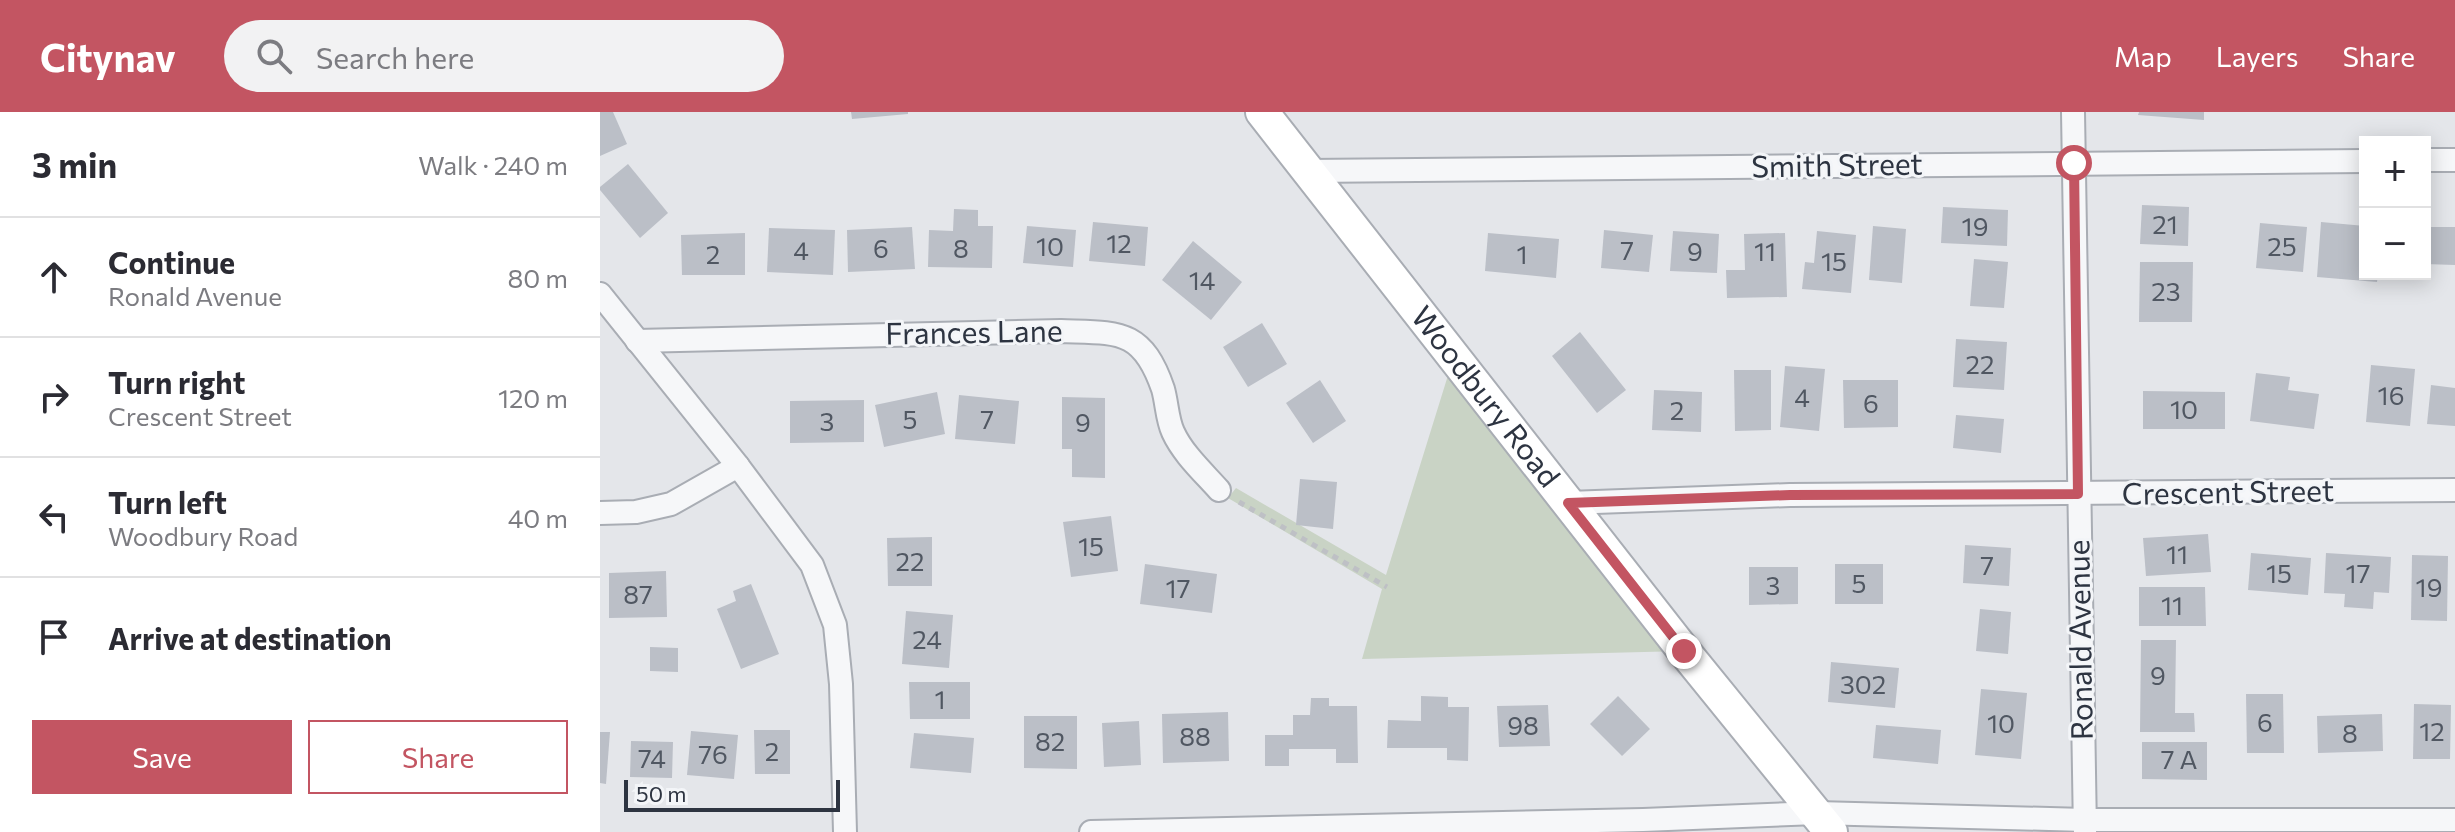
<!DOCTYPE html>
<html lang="en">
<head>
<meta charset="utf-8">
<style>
  :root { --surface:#fff; --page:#f2f2f3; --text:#2b2b33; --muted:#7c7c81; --line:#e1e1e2; --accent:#c35562 }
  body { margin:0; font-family:Commissioner,sans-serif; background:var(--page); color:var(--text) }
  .controls { position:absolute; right:24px; top:24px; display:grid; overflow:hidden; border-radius:0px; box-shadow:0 4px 20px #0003 }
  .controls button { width:72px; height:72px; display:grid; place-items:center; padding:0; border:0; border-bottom:2px solid var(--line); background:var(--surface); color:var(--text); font:40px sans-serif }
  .scale { position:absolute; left:24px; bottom:20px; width:216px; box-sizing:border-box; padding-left:8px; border:4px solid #2d3441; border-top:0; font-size:22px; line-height:28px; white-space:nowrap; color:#2d3441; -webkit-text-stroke:6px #f3f5f8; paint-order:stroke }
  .stop { position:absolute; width:24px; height:24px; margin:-18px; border:6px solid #c35562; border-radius:50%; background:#fff }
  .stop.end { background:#c35562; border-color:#fff; box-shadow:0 2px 8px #0008 }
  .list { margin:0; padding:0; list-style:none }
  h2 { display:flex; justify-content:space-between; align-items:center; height:104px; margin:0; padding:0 32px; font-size:34px }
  h2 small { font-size:26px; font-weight:400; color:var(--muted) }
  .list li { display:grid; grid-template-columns:52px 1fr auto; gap:24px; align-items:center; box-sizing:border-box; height:120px; padding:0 32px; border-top:2px solid var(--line) }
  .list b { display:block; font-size:30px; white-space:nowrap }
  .list p { margin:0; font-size:26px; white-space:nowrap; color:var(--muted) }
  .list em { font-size:26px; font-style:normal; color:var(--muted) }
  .actions { display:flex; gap:16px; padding:24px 32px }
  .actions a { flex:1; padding:18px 0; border:2px solid var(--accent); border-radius:0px; text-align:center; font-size:28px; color:var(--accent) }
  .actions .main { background:var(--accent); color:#fff }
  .icon { flex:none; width:44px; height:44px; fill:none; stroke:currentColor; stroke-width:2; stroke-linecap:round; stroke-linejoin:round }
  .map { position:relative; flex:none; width:1855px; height:720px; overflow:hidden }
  header { display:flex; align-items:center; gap:48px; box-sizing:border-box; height:112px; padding:0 40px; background:var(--accent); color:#fff }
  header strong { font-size:38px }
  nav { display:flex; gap:44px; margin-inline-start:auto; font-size:28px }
  .search { width:560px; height:72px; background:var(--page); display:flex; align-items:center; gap:20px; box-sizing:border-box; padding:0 28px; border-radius:44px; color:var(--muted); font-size:30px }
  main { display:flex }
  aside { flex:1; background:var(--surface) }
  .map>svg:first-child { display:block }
  .park { fill:#c9d3c5 }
  .building { fill:#bbbfc7 }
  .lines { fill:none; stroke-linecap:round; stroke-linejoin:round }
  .street-casing { stroke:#a9adb4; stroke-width:26 }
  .secondary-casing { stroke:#a9adb4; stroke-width:36 }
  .path { stroke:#bec0c5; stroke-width:5; stroke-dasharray:6 6; stroke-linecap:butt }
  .street { stroke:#f6f7f9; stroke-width:22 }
  .secondary { stroke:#fff; stroke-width:32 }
  .route { stroke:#c35562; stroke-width:10 }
  .labels { text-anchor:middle; stroke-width:6; stroke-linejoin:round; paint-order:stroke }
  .number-label { font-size:26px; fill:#505762 }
  .street-label { font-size:30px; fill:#2d3441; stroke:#f3f5f8 }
</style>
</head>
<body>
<header>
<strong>Citynav</strong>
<div class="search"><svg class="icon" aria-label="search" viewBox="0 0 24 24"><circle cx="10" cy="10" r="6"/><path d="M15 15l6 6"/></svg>Search here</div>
<nav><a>Map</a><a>Layers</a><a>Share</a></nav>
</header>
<main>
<aside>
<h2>3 min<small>Walk · 240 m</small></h2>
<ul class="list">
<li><svg class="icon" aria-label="ahead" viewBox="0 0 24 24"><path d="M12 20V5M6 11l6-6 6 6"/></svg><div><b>Continue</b><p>Ronald Avenue</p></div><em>80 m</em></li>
<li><svg class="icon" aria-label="right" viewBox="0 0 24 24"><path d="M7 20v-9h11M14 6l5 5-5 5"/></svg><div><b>Turn right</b><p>Crescent Street</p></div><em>120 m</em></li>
<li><svg class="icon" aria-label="left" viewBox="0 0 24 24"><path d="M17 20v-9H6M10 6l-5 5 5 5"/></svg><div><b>Turn left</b><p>Woodbury Road</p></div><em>40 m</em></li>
<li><svg class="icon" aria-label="arrive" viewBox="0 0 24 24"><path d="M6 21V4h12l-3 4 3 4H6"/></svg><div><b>Arrive at destination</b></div></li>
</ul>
<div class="actions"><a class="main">Save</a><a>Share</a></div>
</aside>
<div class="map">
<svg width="1855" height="720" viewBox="0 0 1855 720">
  <rect width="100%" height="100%" fill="#e4e6ea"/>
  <!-- park -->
  <polygon class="park" points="854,244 1084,539 762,547 782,477 628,386 636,376 786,463"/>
  <!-- building -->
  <g class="building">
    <polygon points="0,0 13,0 27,32 0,44"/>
    <polygon points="251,0 308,0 308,2 252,7"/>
    <polygon points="1539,0 1604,0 1604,8 1538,3"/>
    <polygon points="28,52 68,101 40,126 0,78 0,75"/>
    <polygon points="1542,93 1589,95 1588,134 1540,132"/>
    <polygon points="1343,95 1408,98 1407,134 1341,131"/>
    <polygon points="354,97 378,98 378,114 393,114 392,156 328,155 329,118 353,119"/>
    <polygon points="493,110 548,115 545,154 489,149"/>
    <polygon points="1721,110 1765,114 1765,162 1778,162 1777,170 1717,165"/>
    <polygon points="1660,111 1707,115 1703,160 1656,156"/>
    <polygon points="427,114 476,118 473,155 423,151"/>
    <polygon points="1273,114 1306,117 1302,171 1269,168"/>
    <polygon points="312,115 315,157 248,160 247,118"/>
    <polygon points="1825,115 1855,115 1855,153 1825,152"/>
    <polygon points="169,116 235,118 233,163 167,160"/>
    <polygon points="1004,118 1053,123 1049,160 1001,156"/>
    <polygon points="1073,119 1119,122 1117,161 1070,159"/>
    <polygon points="1217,119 1256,123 1251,181 1202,177 1205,150 1214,151"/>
    <polygon points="145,121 145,163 82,163 81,123"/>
    <polygon points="888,121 959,127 956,166 885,159"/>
    <polygon points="1185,121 1187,185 1127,186 1126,158 1145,158 1144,122"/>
    <polygon points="593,129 642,170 611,208 562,168"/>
    <polygon points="1374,147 1408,150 1404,196 1370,194"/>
    <polygon points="1540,150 1593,150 1592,210 1539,210"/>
    <polygon points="662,211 687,252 648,275 623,235"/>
    <polygon points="980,220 1026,278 997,301 952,244"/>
    <polygon points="1356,227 1407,230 1404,278 1353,275"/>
    <polygon points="1771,253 1815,257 1810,314 1766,310"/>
    <polygon points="1185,254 1225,257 1219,319 1180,315"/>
    <polygon points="1134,258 1171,258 1171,318 1135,319"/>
    <polygon points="1656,261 1690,265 1688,278 1719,282 1714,317 1650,309"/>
    <polygon points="720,268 746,309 713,331 686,291"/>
    <polygon points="1243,268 1298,268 1298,315 1244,316"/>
    <polygon points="1831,273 1855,276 1855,314 1827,312"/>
    <polygon points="1054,278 1102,280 1101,320 1052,318"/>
    <polygon points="1543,279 1625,280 1625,317 1543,317"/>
    <polygon points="337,280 345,322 284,335 275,293"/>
    <polygon points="359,283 419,289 415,332 355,327"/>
    <polygon points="462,285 505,286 505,366 472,365 472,337 462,337"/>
    <polygon points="264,288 264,330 190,331 190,289"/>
    <polygon points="1356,303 1404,307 1401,341 1353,336"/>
    <polygon points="700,367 737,370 733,417 696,413"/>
    <polygon points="511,404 518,459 471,465 463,410"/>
    <polygon points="1608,422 1611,460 1546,464 1543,426"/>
    <polygon points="332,425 332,474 288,474 287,426"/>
    <polygon points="1365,433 1411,436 1409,474 1363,471"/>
    <polygon points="1651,441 1711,446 1708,483 1648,478"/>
    <polygon points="1726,441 1791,445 1789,481 1774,480 1773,497 1744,495 1745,482 1724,481"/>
    <polygon points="1812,443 1848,444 1847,509 1811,508"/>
    <polygon points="545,452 617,462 612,501 540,492"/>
    <rect x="1235" y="452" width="48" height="40"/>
    <polygon points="1149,455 1198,455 1198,492 1149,493"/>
    <polygon points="66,459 67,505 9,506 9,461"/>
    <polygon points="151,472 179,542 141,557 117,497 136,489 133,479"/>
    <polygon points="1539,475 1605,475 1606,514 1539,514"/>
    <polygon points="1380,497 1411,500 1408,542 1376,539"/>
    <polygon points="306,499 353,503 349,556 302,552"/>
    <polygon points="1541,528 1576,528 1575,601 1594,601 1595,620 1540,620"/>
    <polygon points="50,535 78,536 78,560 50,559"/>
    <polygon points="1231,550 1299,556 1295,596 1228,590"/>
    <polygon points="309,570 370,570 370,607 310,607"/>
    <polygon points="1381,577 1427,581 1421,647 1375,643"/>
    <polygon points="1646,582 1683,582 1684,641 1647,641"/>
    <polygon points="821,584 848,585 848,595 869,595 868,649 847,648 847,636 787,636 788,608 821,609"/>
    <polygon points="1018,584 1050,617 1022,644 990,612"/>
    <polygon points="711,586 729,586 729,594 757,594 758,651 736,651 736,637 689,637 689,654 665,654 665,623 693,623 693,603 710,603"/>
    <polygon points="1814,592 1851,593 1850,647 1813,647"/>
    <polygon points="948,593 950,634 899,635 897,594"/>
    <polygon points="628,600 629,649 563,651 562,602"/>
    <polygon points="1782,602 1783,639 1718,641 1717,604"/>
    <polygon points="424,604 477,604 477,657 424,656"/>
    <polygon points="539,609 541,653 504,655 502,611"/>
    <polygon points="1276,613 1341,618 1338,652 1273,646"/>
    <polygon points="154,618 190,618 190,662 155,662"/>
    <polygon points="91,619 138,623 134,667 87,663"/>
    <polygon points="0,620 10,620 6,672 0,671"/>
    <polygon points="314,621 374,626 371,661 310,656"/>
    <polygon points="31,629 73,630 72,666 30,665"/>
    <polygon points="1542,630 1607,630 1607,668 1542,667"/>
  </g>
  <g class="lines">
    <defs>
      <g id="street">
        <polyline points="1473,0 1485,720"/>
        <polyline points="1825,48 1855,48"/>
        <polyline points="708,59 1765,49"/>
        <polyline points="0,182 138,354 212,453 235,513 241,572 245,720"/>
        <path d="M 37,229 L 461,219 C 518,221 542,216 563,277 C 567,291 567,307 573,320 C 583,342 603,360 619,378"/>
        <polyline points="968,391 1190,383 1855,378"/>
        <polyline points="0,401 36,400 71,392 138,354"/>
        <polyline points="491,720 1043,708 1217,701 1485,708 1855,708"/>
      </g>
      <g id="secondary">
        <path id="s1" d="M 662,0 L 1084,539 L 1231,720"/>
      </g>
    </defs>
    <!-- street casing -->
    <use href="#street" class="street-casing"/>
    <!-- secondary casing -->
    <use href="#secondary" class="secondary-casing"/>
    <!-- path -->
    <polyline class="path" points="639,390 787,475"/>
    <!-- street -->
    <use href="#street" class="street"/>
    <!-- secondary -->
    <use href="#secondary" class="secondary"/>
  </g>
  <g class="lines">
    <!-- route -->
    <polyline class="route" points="1084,539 968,391 1190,383 1478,382 1474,51"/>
  </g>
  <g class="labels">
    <!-- number labels -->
    <g class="number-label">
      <text x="1565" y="122">21</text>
      <text x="1375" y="124">19</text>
      <text x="519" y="141">12</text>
      <text x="450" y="144">10</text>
      <text x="1682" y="144">25</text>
      <text x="281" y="146">6</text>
      <text x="361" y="146">8</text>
      <text x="201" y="148">4</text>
      <text x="1027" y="148">7</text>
      <text x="1095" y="149">9</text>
      <text x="1165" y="149">11</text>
      <text x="113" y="152">2</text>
      <text x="922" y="152">1</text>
      <text x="1234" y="159">15</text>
      <text x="602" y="178">14</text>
      <text x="1566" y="189">23</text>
      <text x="1380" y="262">22</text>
      <text x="1791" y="293">16</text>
      <text x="1202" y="295">4</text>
      <text x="1271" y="301">6</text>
      <text x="1584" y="307">10</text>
      <text x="1077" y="308">2</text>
      <text x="310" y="317">5</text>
      <text x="387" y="317">7</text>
      <text x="227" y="319">3</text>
      <text x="483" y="320">9</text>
      <text x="491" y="444">15</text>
      <text x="1577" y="452">11</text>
      <text x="310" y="459">22</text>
      <text x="1387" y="463">7</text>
      <text x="1679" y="471">15</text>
      <text x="1758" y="471">17</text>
      <text x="1259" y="481">5</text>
      <text x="1173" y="483">3</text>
      <text x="1829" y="485">19</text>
      <text x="578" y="486">17</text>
      <text x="38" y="492">87</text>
      <text x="1572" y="503">11</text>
      <text x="327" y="537">24</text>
      <text x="1558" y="573">9</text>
      <text x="1263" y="582">302</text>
      <text x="340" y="597">1</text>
      <text x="1665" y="620">6</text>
      <text x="1401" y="621">10</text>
      <text x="923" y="623">98</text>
      <text x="1832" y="629">12</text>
      <text x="1750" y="631">8</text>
      <text x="595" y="634">88</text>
      <text x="450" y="639">82</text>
      <text x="172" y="649">2</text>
      <text x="113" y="652">76</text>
      <text x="52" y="656">74</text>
      <text x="1579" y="657">7 A</text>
    </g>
    <!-- street labels -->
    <g class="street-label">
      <text transform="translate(1237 54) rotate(-1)" y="10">Smith Street</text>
      <text transform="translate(374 221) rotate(-1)" y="10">Frances Lane</text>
      <text dy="10" stroke="none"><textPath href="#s1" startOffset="362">Woodbury Road</textPath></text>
      <text transform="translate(1628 381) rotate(-1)" y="10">Crescent Street</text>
      <text transform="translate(1481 528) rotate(-91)" y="10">Ronald Avenue</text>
    </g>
  </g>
</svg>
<div class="controls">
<button>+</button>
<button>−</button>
</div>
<div class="scale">50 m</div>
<div class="stop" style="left:1474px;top:51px"></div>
<div class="stop end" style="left:1084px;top:539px"></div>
</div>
</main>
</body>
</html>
